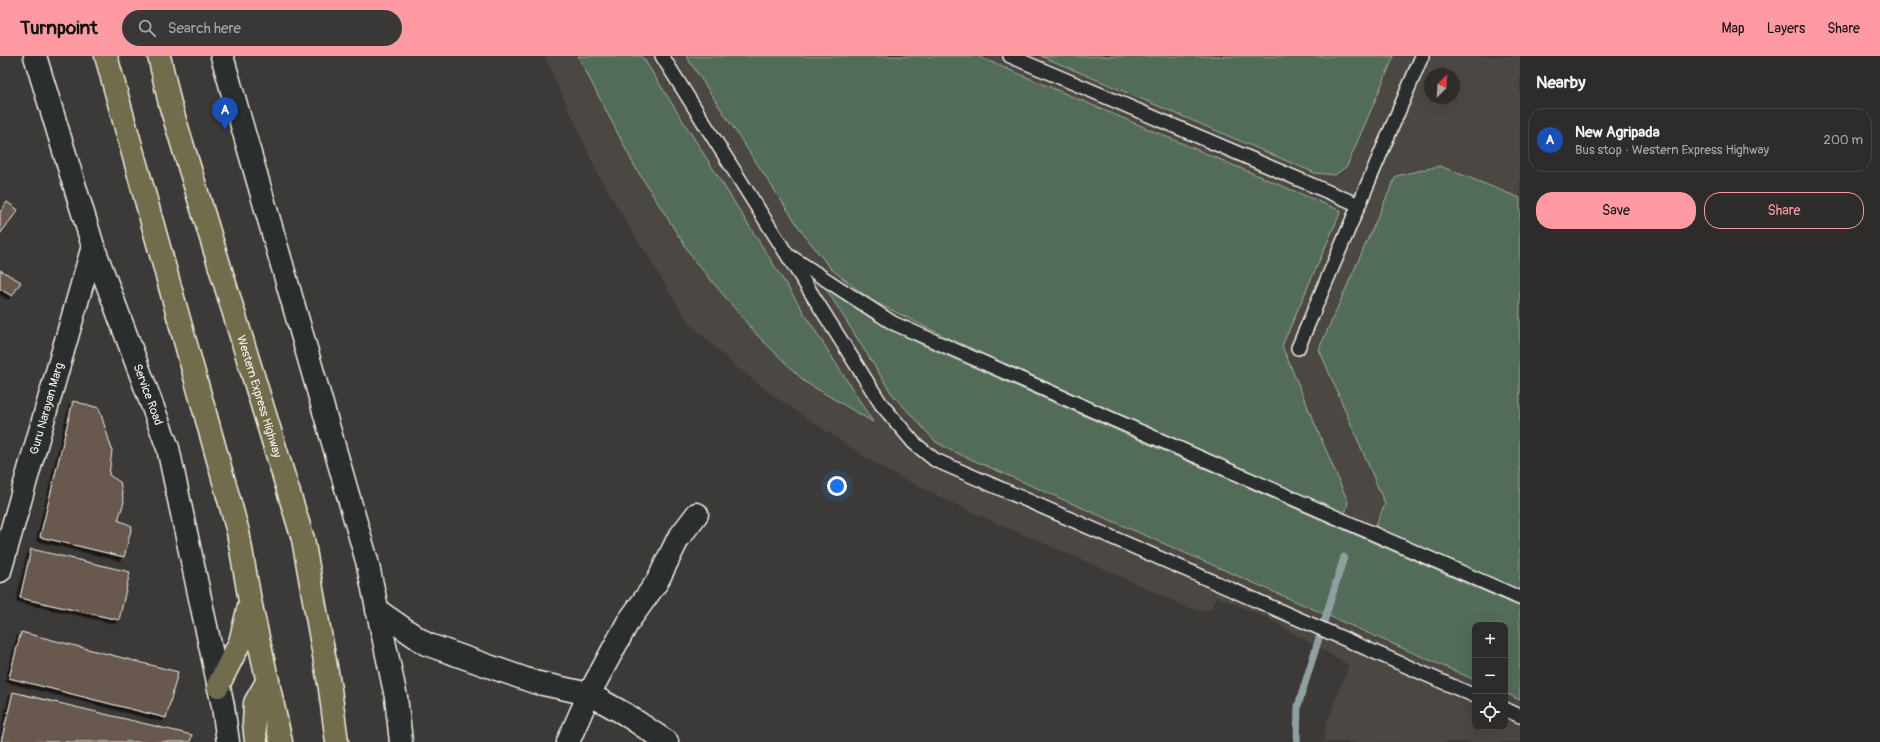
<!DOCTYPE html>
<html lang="en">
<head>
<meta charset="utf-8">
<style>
  :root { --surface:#2d2c2a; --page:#393836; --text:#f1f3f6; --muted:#a7a7a8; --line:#484847; --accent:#ff9aa2 }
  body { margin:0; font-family:Pangolin,sans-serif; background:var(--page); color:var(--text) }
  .controls { position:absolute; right:12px; bottom:12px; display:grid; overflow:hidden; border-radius:8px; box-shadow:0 4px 16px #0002 }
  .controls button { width:36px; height:36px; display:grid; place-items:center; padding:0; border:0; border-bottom:1px solid var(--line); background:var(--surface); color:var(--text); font:20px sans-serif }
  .compass { position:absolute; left:1424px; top:12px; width:36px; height:36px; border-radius:50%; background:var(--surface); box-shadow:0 4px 16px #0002; rotate:24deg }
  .you { position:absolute; left:837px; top:430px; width:14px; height:14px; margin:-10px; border:3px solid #fff; border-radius:50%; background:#1a73e8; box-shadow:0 0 0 6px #1a73e833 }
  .badge { display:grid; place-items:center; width:26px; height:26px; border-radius:50%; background:var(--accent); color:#fff; font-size:13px; font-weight:700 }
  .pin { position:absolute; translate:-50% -33px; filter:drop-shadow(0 1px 2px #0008) }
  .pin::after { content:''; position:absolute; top:21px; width:14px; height:12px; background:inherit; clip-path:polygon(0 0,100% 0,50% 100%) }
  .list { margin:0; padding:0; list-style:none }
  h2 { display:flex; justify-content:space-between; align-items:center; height:52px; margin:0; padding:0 16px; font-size:17px }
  h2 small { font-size:13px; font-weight:400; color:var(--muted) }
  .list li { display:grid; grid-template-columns:26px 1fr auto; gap:12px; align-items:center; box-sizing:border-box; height:64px; margin:0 8px 8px; padding:0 8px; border:1px solid var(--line); border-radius:16px }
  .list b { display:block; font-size:15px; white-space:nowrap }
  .list p { margin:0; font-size:13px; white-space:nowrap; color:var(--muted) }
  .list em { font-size:13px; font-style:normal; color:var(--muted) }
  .actions { display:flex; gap:8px; padding:12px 16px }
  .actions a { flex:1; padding:9px 0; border:1px solid var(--accent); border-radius:16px; text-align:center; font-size:14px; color:var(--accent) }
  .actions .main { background:var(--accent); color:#111 }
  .icon { flex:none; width:22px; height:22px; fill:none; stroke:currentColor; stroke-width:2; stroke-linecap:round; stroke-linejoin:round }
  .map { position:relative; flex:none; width:1520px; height:686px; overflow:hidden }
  header { display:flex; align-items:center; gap:24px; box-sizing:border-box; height:56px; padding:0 20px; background:var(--accent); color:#111 }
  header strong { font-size:19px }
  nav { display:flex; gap:22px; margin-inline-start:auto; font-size:14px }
  .search { width:280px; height:36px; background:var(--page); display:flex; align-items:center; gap:10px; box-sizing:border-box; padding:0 14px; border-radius:22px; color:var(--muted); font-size:15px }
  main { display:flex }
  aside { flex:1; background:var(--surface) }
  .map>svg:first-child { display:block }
  .built { fill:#4c4642; fill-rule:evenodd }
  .green { fill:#526c5a; stroke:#a3aea1 }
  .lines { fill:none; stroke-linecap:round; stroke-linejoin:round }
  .stream { stroke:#90a0a2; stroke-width:7 }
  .building { fill:#67594e; stroke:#f4f1e8; filter:url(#shadow) }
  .service-casing { stroke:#f4f1e8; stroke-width:16 }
  .minor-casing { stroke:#f4f1e8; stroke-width:25 }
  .tertiary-casing { stroke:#f4f1e8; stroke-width:25 }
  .trunk-casing { stroke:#f4f1e8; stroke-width:25 }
  .motorway-casing { stroke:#f4f1e8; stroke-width:25 }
  .service { stroke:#2a2d2e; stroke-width:13 }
  .minor { stroke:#2a2d2e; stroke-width:22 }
  .tertiary { stroke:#2a2d2e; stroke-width:22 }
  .trunk { stroke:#716c4b; stroke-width:22 }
  .motorway { stroke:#716c4b; stroke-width:22 }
  .labels { text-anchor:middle; stroke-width:4; stroke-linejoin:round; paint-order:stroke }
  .street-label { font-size:12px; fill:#f4f1e8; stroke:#2a2d2e }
</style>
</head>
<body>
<header>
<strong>Turnpoint</strong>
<div class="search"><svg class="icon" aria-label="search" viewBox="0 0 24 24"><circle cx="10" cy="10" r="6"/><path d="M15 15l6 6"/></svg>Search here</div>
<nav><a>Map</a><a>Layers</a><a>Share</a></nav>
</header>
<main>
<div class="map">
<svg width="1520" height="686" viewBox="0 0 1520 686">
  <defs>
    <filter id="shadow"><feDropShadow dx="-3.5" dy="3.5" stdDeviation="0" flood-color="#0009"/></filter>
  </defs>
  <rect width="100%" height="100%" fill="#3c3a38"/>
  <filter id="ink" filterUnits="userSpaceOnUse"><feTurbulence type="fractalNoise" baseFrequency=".025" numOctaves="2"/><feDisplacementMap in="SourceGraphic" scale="8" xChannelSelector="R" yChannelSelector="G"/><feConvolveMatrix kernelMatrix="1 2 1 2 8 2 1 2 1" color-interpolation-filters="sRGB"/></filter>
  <g filter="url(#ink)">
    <!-- built -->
    <path class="built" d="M 545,0 L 1520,0 L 1520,686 L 1324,686 L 1325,672 L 1349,609 L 1267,562 L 1216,540 L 1211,553 L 1201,555 L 1186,551 L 1115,518 L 969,455 L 882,412 L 778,343 L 736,311 L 688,266 L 598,119 ZM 1430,18 L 1454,18 L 1454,42 L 1430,42 ZM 1475,569 L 1505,569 L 1505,671 L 1475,671 Z"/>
    <!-- green -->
    <g class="green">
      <polygon points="578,0 642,0 873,366 805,326 757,279 694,204 635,111"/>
      <polygon points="686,0 977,0 1341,155 1282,290 1348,446 1345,458 950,283 871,244 831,213 802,176"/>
      <polygon points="1041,0 1394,0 1347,110 1335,119 1315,117"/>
      <polygon points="1440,110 1520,142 1520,536 1374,473 1385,448 1319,293 1396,120"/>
      <polygon points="825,231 869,261 918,287 1520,551 1520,644 1505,637 1505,569 1475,569 1475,624 950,394 936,386 892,338"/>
    </g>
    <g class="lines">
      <!-- stream -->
      <polyline class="stream" points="1297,686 1298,650 1344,501"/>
    </g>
    <!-- building -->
    <g class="building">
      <polygon points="7,146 18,154 0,178 0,156"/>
      <polygon points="0,214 21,226 12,240 0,233"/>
      <polygon points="73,345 99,352 112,394 109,419 120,426 124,446 118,464 132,470 124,501 40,481"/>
      <polygon points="31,493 130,516 119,564 20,542"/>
      <polygon points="21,576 178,616 166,662 9,622"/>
      <polygon points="13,636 192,679 190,686 1,686"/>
    </g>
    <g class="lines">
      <defs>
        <g id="service">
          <polyline points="662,0 881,348 914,387 935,404 1475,640"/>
          <polyline points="1010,0 1359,149"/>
          <polyline points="791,201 893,267 1520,542"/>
          <polyline points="1298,292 1422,0"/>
          <polyline points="1505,653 1520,660"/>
        </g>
        <g id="minor">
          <polyline points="377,554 426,588 534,626 589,638 625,658 667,686"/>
          <polyline points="568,686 589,638 628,566 657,526 678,483 697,458"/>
        </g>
        <g id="tertiary">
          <path id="s1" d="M 35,0 L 93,190 L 168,392 L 223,650 L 228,686"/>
          <polyline points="222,0 367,505 396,641 401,686"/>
          <path id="s2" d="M 0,515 L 93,190"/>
        </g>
        <polyline id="trunk" points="256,686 254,667 255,647 268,624"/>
        <g id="motorway">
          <polyline points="106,0 238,476 250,545 281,686"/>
          <path id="s3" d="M 159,0 L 170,48 L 303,483 L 330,633 L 337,686"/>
          <polyline points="218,630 240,586 249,550"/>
        </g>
      </defs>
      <!-- service casing -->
      <use href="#service" class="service-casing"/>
      <!-- minor casing -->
      <use href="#minor" class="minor-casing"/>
      <!-- tertiary casing -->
      <use href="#tertiary" class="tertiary-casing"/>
      <!-- trunk casing -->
      <use href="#trunk" class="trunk-casing"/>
      <!-- motorway casing -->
      <use href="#motorway" class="motorway-casing"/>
      <!-- service -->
      <use href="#service" class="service"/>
      <!-- minor -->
      <use href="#minor" class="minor"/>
      <!-- tertiary -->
      <use href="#tertiary" class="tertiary"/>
      <!-- trunk -->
      <use href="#trunk" class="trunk"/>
      <!-- motorway -->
      <use href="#motorway" class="motorway"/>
    </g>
  </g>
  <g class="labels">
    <!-- street labels -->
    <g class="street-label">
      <text dy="4" stroke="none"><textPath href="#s1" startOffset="357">Service Road</textPath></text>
      <text dy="4" stroke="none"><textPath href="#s3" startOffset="355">Western Express Highway</textPath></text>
      <text dy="4" stroke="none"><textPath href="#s2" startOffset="169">Guru Narayan Marg</textPath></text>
    </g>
  </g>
</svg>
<div class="controls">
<button>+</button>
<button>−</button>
<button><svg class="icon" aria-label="locate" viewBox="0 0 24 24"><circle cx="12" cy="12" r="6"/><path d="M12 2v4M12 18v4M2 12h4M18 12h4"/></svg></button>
</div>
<svg class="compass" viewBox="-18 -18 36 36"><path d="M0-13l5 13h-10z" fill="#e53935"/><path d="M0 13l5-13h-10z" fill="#a7a7a8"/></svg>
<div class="you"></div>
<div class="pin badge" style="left:225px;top:74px;background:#1a4fb4">A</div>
</div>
<aside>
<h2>Nearby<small></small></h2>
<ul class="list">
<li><span class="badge" style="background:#1a4fb4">A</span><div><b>New Agripada</b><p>Bus stop · Western Express Highway</p></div><em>200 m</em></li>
</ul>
<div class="actions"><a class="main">Save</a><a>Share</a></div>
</aside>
</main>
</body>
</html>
